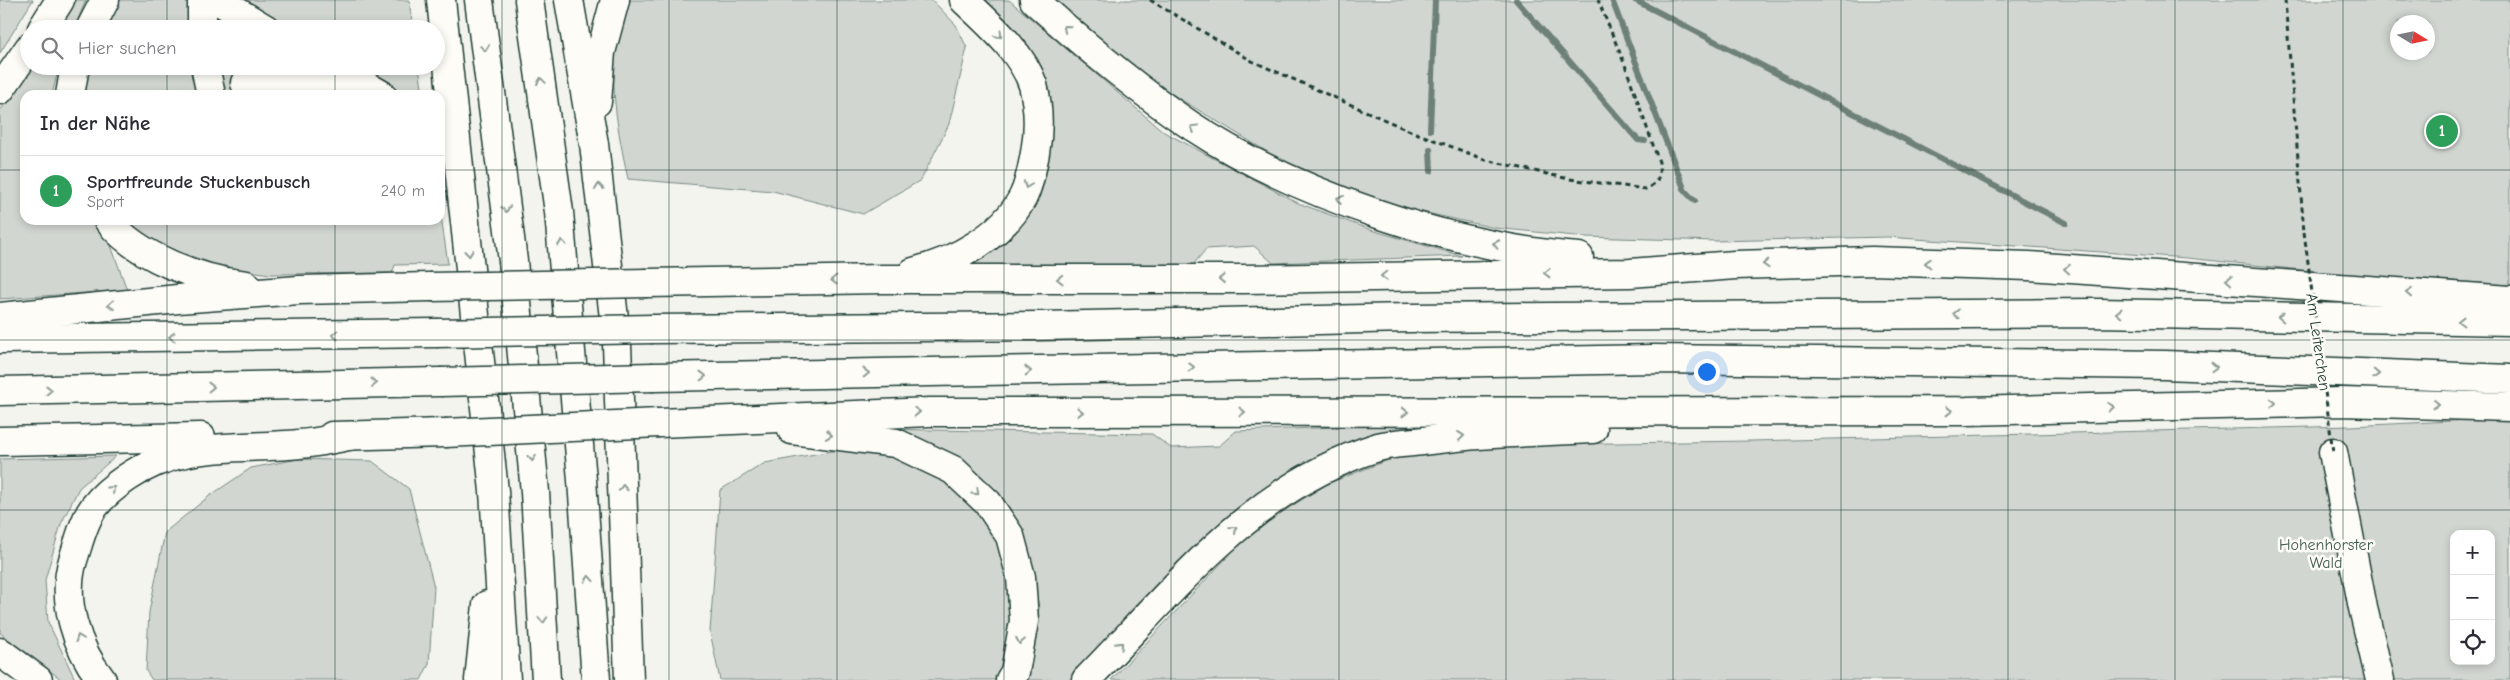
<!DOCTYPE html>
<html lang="de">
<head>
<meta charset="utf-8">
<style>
  :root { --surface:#fff; --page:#f2f2f3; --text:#2b2b33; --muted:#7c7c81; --line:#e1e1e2; --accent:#c8321e }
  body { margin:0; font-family:"Comic Neue",sans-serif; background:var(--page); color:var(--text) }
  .controls { position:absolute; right:15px; bottom:15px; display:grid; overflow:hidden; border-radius:10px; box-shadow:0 2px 8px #0003 }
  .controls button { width:45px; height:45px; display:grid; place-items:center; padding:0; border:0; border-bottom:1px solid var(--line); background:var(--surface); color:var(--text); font:25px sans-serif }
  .compass { position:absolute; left:2390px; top:15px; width:45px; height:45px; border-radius:50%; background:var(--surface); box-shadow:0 2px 8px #0003; rotate:100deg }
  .you { position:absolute; left:1706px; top:371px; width:18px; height:18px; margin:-12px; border:4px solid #fff; border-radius:50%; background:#1a73e8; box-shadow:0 0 0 8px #1a73e833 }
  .badge { display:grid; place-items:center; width:32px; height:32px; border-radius:50%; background:var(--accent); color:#fff; font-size:16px; font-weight:700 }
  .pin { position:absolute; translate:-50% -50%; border:2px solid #fff; box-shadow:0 1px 5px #0006 }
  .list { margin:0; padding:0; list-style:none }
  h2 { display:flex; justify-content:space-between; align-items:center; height:65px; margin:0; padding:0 20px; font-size:21px }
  h2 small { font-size:16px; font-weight:400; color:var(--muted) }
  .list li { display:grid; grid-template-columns:32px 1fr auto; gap:15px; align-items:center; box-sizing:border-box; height:70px; padding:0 20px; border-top:1px solid var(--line) }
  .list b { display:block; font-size:19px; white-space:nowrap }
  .list p { margin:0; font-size:16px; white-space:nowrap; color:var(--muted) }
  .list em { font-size:16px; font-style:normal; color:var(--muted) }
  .icon { flex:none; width:28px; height:28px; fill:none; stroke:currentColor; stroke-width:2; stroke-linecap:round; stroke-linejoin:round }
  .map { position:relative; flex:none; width:2510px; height:680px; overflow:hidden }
  .search { position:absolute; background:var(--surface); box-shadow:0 2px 8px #0003; left:20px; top:20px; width:425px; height:55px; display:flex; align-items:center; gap:12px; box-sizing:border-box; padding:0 18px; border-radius:28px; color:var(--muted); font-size:19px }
  .panel { position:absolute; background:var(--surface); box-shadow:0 2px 8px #0003; left:20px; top:90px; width:425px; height:135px; border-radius:15px }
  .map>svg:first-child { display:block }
  .green { fill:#d1d6d1; stroke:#788a82; fill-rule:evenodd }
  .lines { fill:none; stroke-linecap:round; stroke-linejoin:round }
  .stream { stroke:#6e8179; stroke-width:6 }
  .minor-casing { stroke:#1f3d34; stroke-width:31 }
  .highway-casing { stroke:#1f3d34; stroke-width:31 }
  .path { stroke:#1f3d34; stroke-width:3; stroke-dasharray:5 4; stroke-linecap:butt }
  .minor { stroke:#fdfcf7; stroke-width:28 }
  .highway { stroke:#fdfcf7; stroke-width:28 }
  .highway-bridge-casing { stroke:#1f3d34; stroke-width:31; stroke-linecap:butt }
  .path-bridge { stroke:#1f3d34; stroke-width:3; stroke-dasharray:5 4; stroke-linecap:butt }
  .highway-bridge { stroke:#fdfcf7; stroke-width:28 }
  .oneway { stroke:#8e9c96 }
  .grid { fill:none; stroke:#1f3d34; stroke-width:1; stroke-opacity:0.55 }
  .labels { text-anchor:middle; stroke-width:5; stroke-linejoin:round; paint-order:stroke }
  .street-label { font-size:16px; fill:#1f3d34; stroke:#fdfcf7 }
  .park-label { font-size:16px; fill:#435c53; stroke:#fdfcf7 }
</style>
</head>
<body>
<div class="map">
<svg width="2510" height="680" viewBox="0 0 2510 680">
  <rect width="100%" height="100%" fill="#f4f4ef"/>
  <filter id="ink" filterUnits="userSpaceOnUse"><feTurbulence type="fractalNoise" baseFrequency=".02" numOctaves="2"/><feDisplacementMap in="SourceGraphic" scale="10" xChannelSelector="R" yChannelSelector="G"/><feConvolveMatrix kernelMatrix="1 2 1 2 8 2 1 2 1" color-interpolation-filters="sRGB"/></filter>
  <g filter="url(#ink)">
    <!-- green -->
    <g class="green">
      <polygon points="0,0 33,0 0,53"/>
      <polygon points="77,0 86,0 74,29 57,29"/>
      <polygon points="116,0 409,0 413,29 100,29"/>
      <path d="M 630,0 L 932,0 L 956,25 L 967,48 L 949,124 L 921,180 L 863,214 L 773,191 L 628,179 C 615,117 603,60 630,0 Z"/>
      <polygon points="983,0 1009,0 1164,132 1298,203 1371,230 1462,256 1273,263 1254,246 1206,249 1193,265 962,267 1042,180 1051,145 1047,111"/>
      <path d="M 1053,0 L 2510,0 L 2510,285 L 2341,274 L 2187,258 L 1887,237 L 1715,241 L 1585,237 L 1495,228 L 1404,208 L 1314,180 L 1157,85 L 1088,32 ZM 2398,22 L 2428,22 L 2428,52 L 2398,52 Z"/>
      <polygon points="30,66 59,66 52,95 25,95 25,220 92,220 108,237 127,290 0,299 0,111"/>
      <polygon points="88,66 419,66 423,95 82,95"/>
      <polygon points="440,209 448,264 395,265 392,273 270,274 189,262 149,239 126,220 440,220"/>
      <path d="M 2510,418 L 2510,680 L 1111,680 L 1232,552 L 1274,517 L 1329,483 L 1396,457 L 1475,445 L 1751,441 L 2351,426 ZM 2454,534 L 2491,534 L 2491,661 L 2454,661 Z"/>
      <polygon points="1446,423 1375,437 1210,537 1071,680 1026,680 1039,609 1032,564 1015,522 878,429 1152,434 1171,448 1219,446 1236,431"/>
      <path d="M 843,449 C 870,454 902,457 928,470 C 969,490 999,532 1009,576 C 1011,583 1014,591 1013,598 C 1012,626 1006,655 996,680 L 720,680 L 710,632 L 720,490 L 765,463 Z"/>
      <polygon points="116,456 79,488 61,524 45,580 48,622 74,677 77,680 62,680 0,633 0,459"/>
      <polygon points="298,459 372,461 409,489 434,587 429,664 421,680 152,680 146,671 149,612 165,532 208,497 251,468"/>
    </g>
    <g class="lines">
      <!-- stream -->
      <g class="stream">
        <polyline points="1516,0 1638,140 1645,141"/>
        <polyline points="1612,0 1685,191 1695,201"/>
        <polyline points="1635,0 2066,223"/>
        <polyline points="1430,130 1435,0"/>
        <polyline points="1430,149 1431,171"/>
      </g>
      <defs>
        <g id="minor">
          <polyline points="202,0 202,29"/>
          <polyline points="217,0 266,29"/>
          <polyline points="205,66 211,95"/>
          <polyline points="332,66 382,95"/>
          <polyline points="245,83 312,81 335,95"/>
          <polyline points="2333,452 2363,608 2380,680"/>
        </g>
        <g id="highway">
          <polyline points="441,0 494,491 506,680"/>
          <polyline points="479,0 513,261 535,492 546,680"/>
          <polyline points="529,0 559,212 582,480 596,680"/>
          <polyline points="569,0 594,144 617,344 629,680"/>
          <path d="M 1034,0 C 1083,44 1135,88 1190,125 C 1294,194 1454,248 1579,257"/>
          <polyline points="42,29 60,0"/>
          <polyline points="90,29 105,0"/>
          <polyline points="0,90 29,48"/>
          <polyline points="70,95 75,66"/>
          <polyline points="597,102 601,52 615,0"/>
          <path d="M 108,220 C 136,257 201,280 246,285"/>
          <path d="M 913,272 C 954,262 1003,236 1023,197 C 1030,183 1032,168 1035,153 C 1039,131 1039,108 1033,85 C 1022,52 989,24 964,0"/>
          <polyline points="647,283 883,279 1244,279 1630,273 1735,265 1872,261 2029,266 2510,300"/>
          <polyline points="0,317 178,299 299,290 430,287"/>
          <polyline points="653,329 1042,326 1408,318 2098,313 2510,321"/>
          <polyline points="0,339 436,333"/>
          <polyline points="654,377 1654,359 2165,365 2510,379"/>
          <polyline points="0,391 440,382"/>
          <polyline points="659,423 930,412 1967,411 2342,402 2510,407"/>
          <polyline points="792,430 896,443 953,470 988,503 1010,536 1021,577 1024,621 1015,672 1010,680"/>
          <polyline points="332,436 445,433"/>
          <polyline points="0,441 201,437"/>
          <polyline points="0,652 38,680"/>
          <path d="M 102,680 C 76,648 61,600 73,560 C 79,542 83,522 94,507 C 103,495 116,485 128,477 C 182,440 239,450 300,444 C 316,443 333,439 349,436"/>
          <polyline points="479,680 487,605"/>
          <path d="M 1086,680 C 1176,589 1251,487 1378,447 C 1392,443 1409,443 1423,441 C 1479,433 1536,432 1593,429"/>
        </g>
      </defs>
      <!-- minor casing -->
      <use href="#minor" class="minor-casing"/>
      <!-- highway casing -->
      <use href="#highway" class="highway-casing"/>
      <!-- path -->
      <g class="path">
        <path d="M 1150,0 L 1252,61 L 1408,130 L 1486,160 L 1569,179 L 1646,189 C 1659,182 1660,177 1659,162 L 1625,65 L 1598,0"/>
        <polyline points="2285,0 2304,232"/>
      </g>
      <!-- minor -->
      <use href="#minor" class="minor"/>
      <!-- highway -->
      <use href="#highway" class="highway"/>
      <defs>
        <g id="highway-bridge">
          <polyline points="430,287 647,283"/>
          <polyline points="436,333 653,329"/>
          <polyline points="440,382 654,377"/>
          <polyline points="445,433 659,423"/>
        </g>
      </defs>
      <!-- highway-bridge casing -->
      <use href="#highway-bridge" class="highway-bridge-casing"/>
      <!-- path-bridge -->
      <polyline class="path-bridge" points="2304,232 2333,452"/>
      <!-- highway-bridge -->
      <use href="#highway-bridge" class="highway-bridge"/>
    </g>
    <!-- one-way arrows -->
    <defs><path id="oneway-chevron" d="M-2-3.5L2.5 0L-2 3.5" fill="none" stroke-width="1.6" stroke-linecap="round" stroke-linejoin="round" transform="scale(1.25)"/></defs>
    <g class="oneway">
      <use href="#oneway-chevron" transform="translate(1066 28) rotate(-141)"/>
      <use href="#oneway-chevron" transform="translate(999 35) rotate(49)"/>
      <use href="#oneway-chevron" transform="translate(485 48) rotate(82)"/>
      <use href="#oneway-chevron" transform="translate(541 81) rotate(-98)"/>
      <use href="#oneway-chevron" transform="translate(1194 128) rotate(-148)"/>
      <use href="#oneway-chevron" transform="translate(1027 185) rotate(111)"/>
      <use href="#oneway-chevron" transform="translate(599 187) rotate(-96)"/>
      <use href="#oneway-chevron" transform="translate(1340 199) rotate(-158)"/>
      <use href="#oneway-chevron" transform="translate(506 209) rotate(83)"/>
      <use href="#oneway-chevron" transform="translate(562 243) rotate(-95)"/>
      <use href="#oneway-chevron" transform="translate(1496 244) rotate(-168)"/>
      <use href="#oneway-chevron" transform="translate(469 253) rotate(84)"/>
      <use href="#oneway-chevron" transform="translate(1928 263) rotate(-178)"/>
      <use href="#oneway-chevron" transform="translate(1766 264) rotate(178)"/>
      <use href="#oneway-chevron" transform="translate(2067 269) rotate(-176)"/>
      <use href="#oneway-chevron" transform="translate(1547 273) rotate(180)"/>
      <use href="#oneway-chevron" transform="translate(1384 276) rotate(179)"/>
      <use href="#oneway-chevron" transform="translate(1060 279) rotate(180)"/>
      <use href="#oneway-chevron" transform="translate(1222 279) rotate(180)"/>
      <use href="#oneway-chevron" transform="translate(834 280) rotate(179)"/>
      <use href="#oneway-chevron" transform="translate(2229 280) rotate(-176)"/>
      <use href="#oneway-chevron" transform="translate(2409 293) rotate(-176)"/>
      <use href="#oneway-chevron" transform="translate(111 305) rotate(174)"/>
      <use href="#oneway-chevron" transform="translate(2119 313) rotate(-179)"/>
      <use href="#oneway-chevron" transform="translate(1956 314) rotate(180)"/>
      <use href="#oneway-chevron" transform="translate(2281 317) rotate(-179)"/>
      <use href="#oneway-chevron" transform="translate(2461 321) rotate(-179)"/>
      <use href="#oneway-chevron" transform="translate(335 335) rotate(179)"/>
      <use href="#oneway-chevron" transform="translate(172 337) rotate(179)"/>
      <use href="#oneway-chevron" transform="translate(1191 367) rotate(-1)"/>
      <use href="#oneway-chevron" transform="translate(2214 367) rotate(2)"/>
      <use href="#oneway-chevron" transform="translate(1028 371) rotate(-1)"/>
      <use href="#oneway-chevron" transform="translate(866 373) rotate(-1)"/>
      <use href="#oneway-chevron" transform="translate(2376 374) rotate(2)"/>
      <use href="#oneway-chevron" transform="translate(703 376) rotate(-1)"/>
      <use href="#oneway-chevron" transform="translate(374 383) rotate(-1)"/>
      <use href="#oneway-chevron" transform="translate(211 387) rotate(-1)"/>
      <use href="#oneway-chevron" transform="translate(49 390) rotate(-1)"/>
      <use href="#oneway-chevron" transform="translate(2273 403) rotate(-1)"/>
      <use href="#oneway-chevron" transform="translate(2436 404) rotate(2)"/>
      <use href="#oneway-chevron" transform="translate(2111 407) rotate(-2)"/>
      <use href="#oneway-chevron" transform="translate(1949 411)"/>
      <use href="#oneway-chevron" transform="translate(917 412) rotate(-2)"/>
      <use href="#oneway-chevron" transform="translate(1080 412)"/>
      <use href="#oneway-chevron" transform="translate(1242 412)"/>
      <use href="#oneway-chevron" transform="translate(1405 412)"/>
      <use href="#oneway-chevron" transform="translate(829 435) rotate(8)"/>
      <use href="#oneway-chevron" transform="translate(1461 436) rotate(-6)"/>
      <use href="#oneway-chevron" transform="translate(532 458) rotate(85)"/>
      <use href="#oneway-chevron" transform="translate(623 488) rotate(-93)"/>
      <use href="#oneway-chevron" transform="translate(112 489) rotate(-42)"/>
      <use href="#oneway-chevron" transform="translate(976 492) rotate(44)"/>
      <use href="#oneway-chevron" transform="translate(1234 529) rotate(-41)"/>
      <use href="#oneway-chevron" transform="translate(589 579) rotate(-94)"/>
      <use href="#oneway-chevron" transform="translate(543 620) rotate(87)"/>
      <use href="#oneway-chevron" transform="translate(79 638) rotate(-111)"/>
      <use href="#oneway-chevron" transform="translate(1020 641) rotate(101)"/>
      <use href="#oneway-chevron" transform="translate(1120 645) rotate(-47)"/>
    </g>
  </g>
  <!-- grid -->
  <path class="grid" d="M 167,0 L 167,29M 335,0 L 335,29M 502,0 L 502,680M 669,0 L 669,680M 837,0 L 837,680M 1004,0 L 1004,680M 1171,0 L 1171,680M 1339,0 L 1339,680M 1506,0 L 1506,680M 1673,0 L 1673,680M 1841,0 L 1841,680M 2008,0 L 2008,680M 2175,0 L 2175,680M 2343,0 L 2343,680M 167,66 L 167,95M 335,66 L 335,95M 0,170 L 25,170M 440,170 L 2510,170M 167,220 L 167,680M 335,220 L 335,680M 0,340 L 2510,340M 0,510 L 2510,510"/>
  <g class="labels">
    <!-- street labels -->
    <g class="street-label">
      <text transform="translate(2319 342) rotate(82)" y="6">Am Leiterchen</text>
    </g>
    <!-- park labels -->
    <g class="park-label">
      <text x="2326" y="550">Hohenhorster<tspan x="2326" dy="18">Wald</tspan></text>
    </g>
  </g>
</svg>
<div class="controls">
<button>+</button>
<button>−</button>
<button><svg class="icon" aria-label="locate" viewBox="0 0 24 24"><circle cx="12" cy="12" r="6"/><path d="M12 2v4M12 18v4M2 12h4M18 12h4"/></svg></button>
</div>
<svg class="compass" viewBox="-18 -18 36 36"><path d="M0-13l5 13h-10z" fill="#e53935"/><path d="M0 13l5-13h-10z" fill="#7c7c81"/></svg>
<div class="you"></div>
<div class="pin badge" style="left:2442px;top:131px;background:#2e9e5b">1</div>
<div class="search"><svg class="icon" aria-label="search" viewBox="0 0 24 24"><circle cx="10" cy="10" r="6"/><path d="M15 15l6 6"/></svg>Hier suchen</div>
<section class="panel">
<h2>In der Nähe<small></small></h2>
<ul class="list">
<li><span class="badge" style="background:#2e9e5b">1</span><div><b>Sportfreunde Stuckenbusch</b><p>Sport</p></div><em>240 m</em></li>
</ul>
</section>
</div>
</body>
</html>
